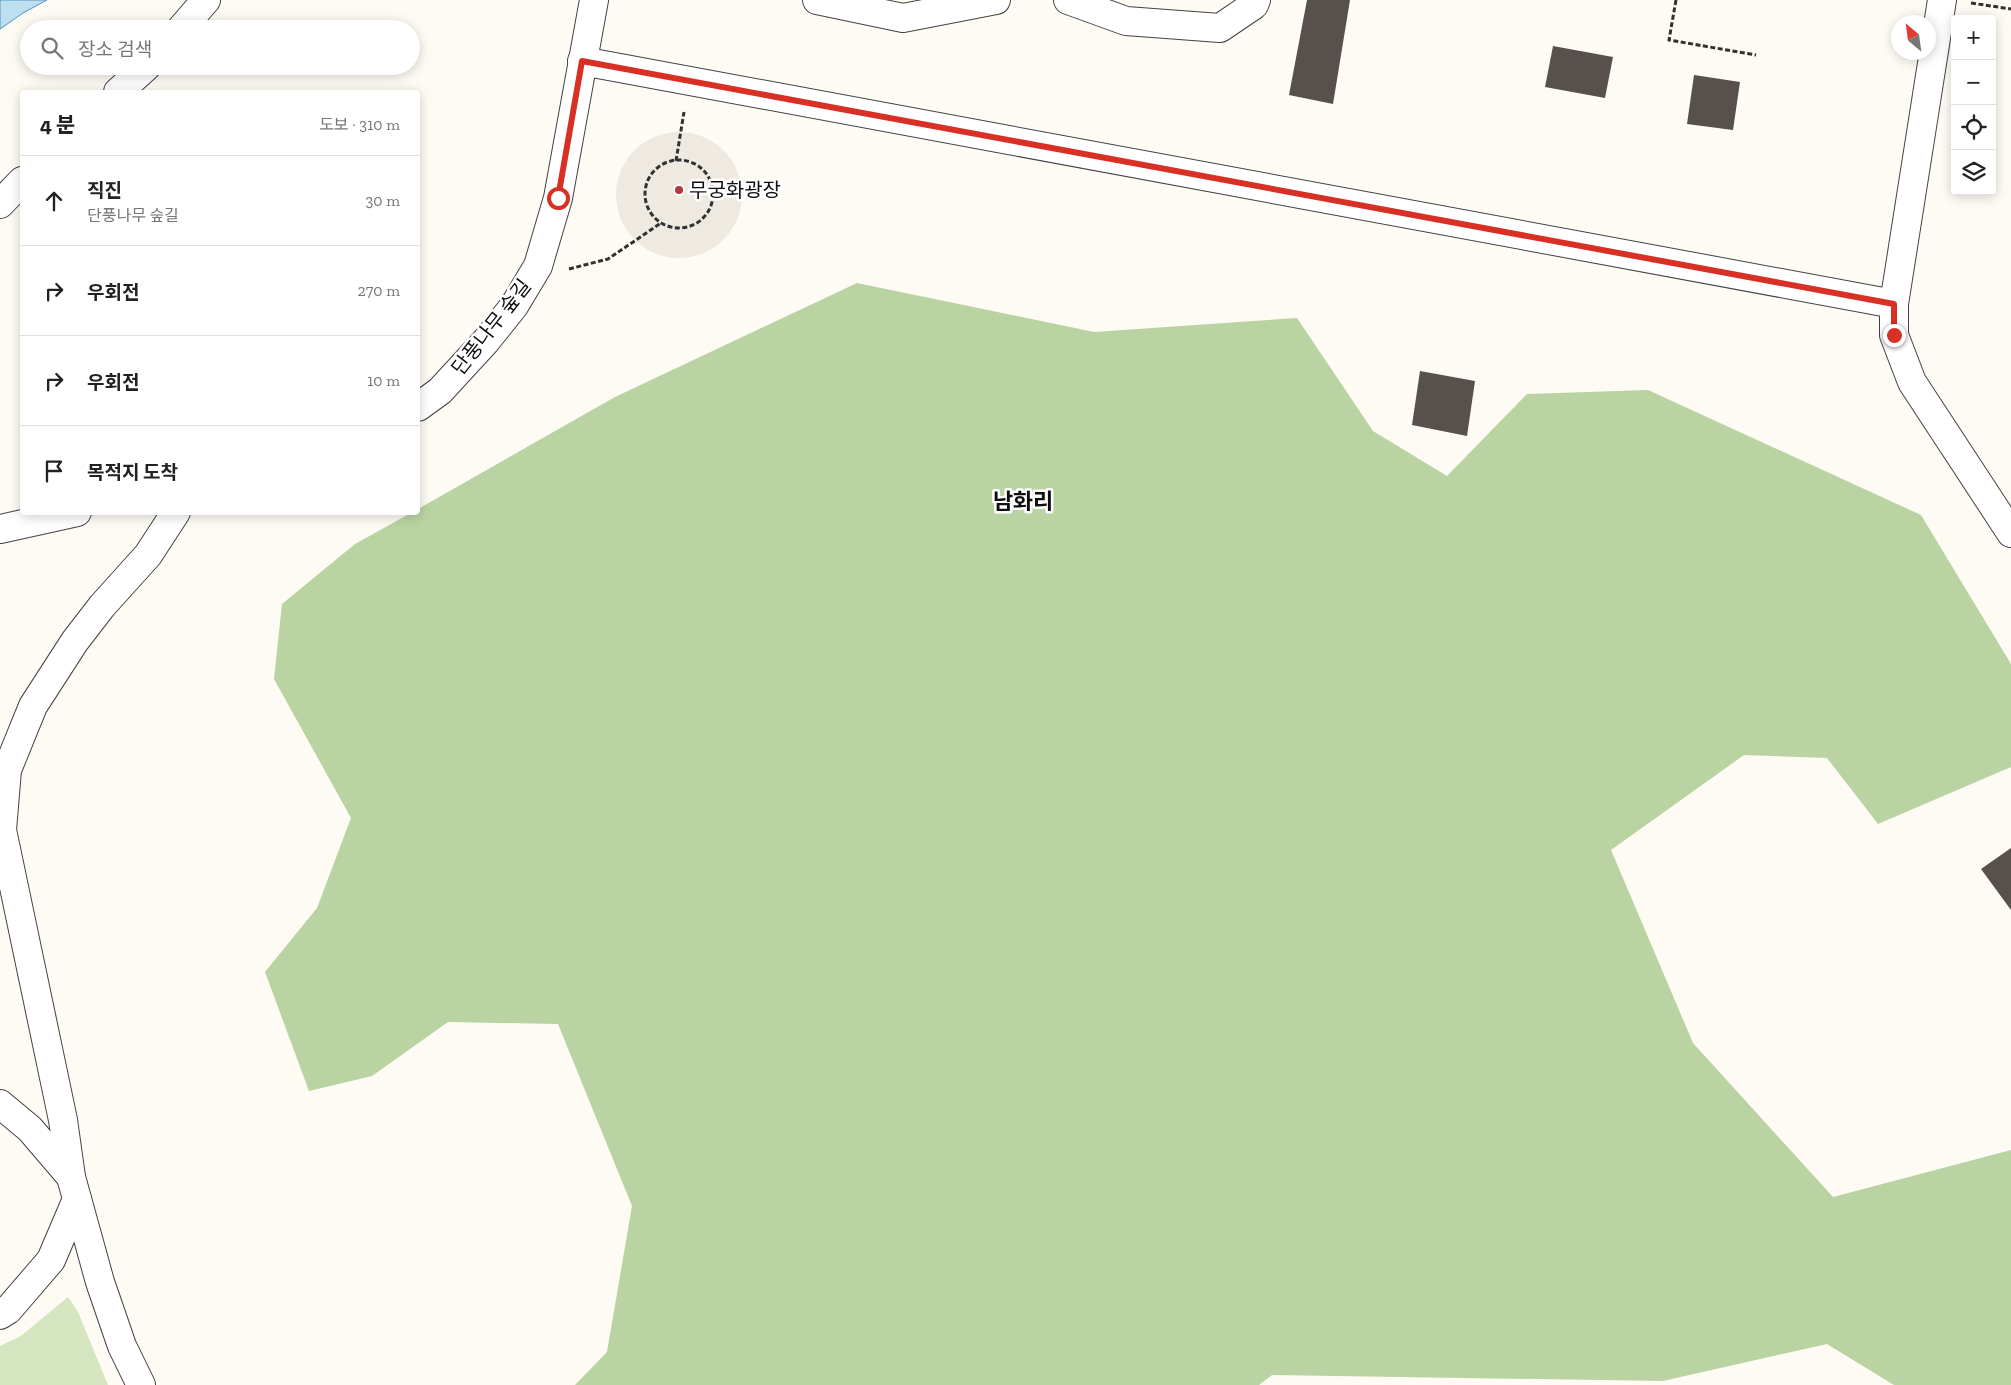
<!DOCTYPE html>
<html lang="ko">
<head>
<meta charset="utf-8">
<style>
  :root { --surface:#fff; --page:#f6f6f6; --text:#222; --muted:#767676; --line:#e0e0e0 }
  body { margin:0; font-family:"Zilla Slab","Noto Sans KR",serif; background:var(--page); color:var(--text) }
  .controls { position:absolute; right:15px; top:15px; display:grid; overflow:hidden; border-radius:5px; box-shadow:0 2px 12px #0003 }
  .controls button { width:45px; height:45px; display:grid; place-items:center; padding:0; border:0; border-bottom:1px solid var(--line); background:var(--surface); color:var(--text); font:25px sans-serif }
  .compass { position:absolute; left:1891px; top:15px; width:45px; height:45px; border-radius:50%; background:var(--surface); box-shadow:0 2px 12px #0003; rotate:331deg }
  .stop { position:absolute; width:15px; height:15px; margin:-11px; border:4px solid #d93025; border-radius:50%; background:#fff }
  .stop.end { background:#d93025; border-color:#fff; box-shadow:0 1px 5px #0008 }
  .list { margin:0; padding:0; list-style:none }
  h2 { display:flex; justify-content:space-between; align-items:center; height:65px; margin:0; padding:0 20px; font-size:21px }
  h2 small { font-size:16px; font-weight:400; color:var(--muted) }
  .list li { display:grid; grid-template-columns:32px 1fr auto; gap:15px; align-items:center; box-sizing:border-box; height:90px; padding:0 20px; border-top:1px solid var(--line) }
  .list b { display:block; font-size:19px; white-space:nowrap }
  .list p { margin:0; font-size:16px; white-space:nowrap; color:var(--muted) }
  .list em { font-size:16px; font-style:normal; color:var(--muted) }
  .icon { flex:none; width:28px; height:28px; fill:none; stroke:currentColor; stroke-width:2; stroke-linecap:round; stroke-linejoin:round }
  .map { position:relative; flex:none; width:2011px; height:1385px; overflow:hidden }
  .search { position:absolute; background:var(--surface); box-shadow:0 2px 12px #0003; left:20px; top:20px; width:400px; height:55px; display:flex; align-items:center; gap:12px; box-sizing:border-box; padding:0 18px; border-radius:28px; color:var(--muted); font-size:19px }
  .panel { position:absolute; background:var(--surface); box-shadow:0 2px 12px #0003; left:20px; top:90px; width:400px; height:425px; border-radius:5px }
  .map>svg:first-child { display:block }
  .green { fill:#d5e5c0 }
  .forest { fill:#bad3a2 }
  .plaza { fill:#eeeae2 }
  .water { fill:#bedfef; stroke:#4e96bd }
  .building { fill:#57504d }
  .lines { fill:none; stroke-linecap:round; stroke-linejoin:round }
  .minor-casing { stroke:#424242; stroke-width:30 }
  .path { stroke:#313131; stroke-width:3; stroke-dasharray:5 2.5; stroke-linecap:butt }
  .minor { stroke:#fff; stroke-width:28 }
  .route { stroke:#d93025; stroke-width:6 }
  .poi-dot { fill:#af3843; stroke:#fff; stroke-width:2 }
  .labels { text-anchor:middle; stroke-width:5; stroke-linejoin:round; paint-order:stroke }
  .poi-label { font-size:20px; fill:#0f0f0f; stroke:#fff; text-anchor:start }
  .street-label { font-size:20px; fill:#0f0f0f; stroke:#fff }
  .quarter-label { font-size:22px; font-weight:bold; fill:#0f0f0f; stroke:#fff }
</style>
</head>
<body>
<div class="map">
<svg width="2011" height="1385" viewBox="0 0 2011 1385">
  <rect width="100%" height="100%" fill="#fdfbf3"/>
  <!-- green -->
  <polygon class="green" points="68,1297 78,1312 108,1385 0,1385 0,1346 21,1336"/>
  <!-- forest -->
  <polygon class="forest" points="857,283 1094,332 1297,318 1373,431 1447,476 1527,394 1648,390 1921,515 2011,664 2011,767 1878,824 1827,758 1744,755 1611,850 1693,1043 1833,1197 2011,1150 2011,1385 1894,1385 1827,1344 1663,1381 1272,1375 1259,1385 575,1385 607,1352 632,1206 558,1024 448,1022 372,1076 309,1091 265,972 317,908 351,818 274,679 282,604 355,544 411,513 418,512 418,509 615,397"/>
  <!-- plaza -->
  <circle class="plaza" cx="679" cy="195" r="63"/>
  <!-- water -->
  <polygon class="water" points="0,0 47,0 23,13 0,29"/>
  <!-- building -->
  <g class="building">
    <polygon points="1307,0 1350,0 1333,104 1289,95"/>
    <polygon points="1553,46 1613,57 1605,98 1545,87"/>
    <polygon points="1694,75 1740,82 1733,130 1687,124"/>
    <polygon points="1420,371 1475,381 1467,436 1412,425"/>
    <polygon points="2011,848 2011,910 1981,869"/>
  </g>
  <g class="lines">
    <defs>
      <g id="minor">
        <polyline points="817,0 903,18 996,0"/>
        <polyline points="1068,0 1126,21 1220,28 1254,5 1256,0"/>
        <polyline points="1942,0 1894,304 1894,335 1912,382 2011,533"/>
        <polyline points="181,29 206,0"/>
        <polyline points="582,61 1894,304"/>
        <polyline points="118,92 147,66"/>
        <polyline points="0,204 22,181"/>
        <polyline points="418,407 440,391 486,341 514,306 538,266 558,198 594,0"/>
        <polyline points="0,529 77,512"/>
        <polyline points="0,1104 30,1129 71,1177"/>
        <polyline points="0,1315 8,1310 51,1260 77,1199"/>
        <polyline points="141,1385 122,1346 100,1282 71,1177 63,1120 2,830 7,770 33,706 75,641 102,606 148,555 176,512"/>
      </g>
    </defs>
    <!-- minor casing -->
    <use href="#minor" class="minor-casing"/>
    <!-- path -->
    <g class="path">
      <polyline points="1676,0 1669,40 1756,55"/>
      <polyline points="1971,3 2011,9"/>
      <circle cx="679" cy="194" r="34"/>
      <polyline points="676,161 684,112"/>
      <polyline points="569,269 608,259 661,223"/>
    </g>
    <!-- minor -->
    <use href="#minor" class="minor"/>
  </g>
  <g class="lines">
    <!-- route -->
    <polyline class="route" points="558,198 582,61 1894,304 1894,335"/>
  </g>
  <!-- markers -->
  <circle class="poi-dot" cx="679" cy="190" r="5"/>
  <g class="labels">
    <!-- poi labels -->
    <g class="poi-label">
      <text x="689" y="197">무궁화광장</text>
    </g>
    <!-- street labels -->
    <g class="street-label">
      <text transform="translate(491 327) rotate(-52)" y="7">단풍나무 숲길</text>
    </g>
    <!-- quarter labels -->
    <g class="quarter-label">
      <text x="1023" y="509">남화리</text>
    </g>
  </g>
</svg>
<div class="controls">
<button>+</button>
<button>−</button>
<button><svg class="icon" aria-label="locate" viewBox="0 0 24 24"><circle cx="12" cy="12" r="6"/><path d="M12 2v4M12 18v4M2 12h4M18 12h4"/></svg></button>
<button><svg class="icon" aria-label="layers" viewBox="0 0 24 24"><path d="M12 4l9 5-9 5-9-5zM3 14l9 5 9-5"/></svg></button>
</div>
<svg class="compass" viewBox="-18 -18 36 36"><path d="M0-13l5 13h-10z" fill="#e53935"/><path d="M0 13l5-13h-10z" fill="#767676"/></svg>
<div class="stop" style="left:558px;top:198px"></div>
<div class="stop end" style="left:1894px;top:335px"></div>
<div class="search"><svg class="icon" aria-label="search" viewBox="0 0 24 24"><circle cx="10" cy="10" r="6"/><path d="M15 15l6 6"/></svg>장소 검색</div>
<section class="panel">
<h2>4 분<small>도보 · 310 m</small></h2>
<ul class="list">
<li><svg class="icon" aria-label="ahead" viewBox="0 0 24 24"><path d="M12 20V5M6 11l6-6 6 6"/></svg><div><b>직진</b><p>단풍나무 숲길</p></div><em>30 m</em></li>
<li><svg class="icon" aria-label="right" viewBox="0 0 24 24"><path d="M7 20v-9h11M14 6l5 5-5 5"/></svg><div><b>우회전</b></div><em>270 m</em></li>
<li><svg class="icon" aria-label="right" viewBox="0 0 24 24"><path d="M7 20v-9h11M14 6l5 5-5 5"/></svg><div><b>우회전</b></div><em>10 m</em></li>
<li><svg class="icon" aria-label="arrive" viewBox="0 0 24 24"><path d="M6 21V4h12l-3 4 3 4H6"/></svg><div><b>목적지 도착</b></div></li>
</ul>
</section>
</div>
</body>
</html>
